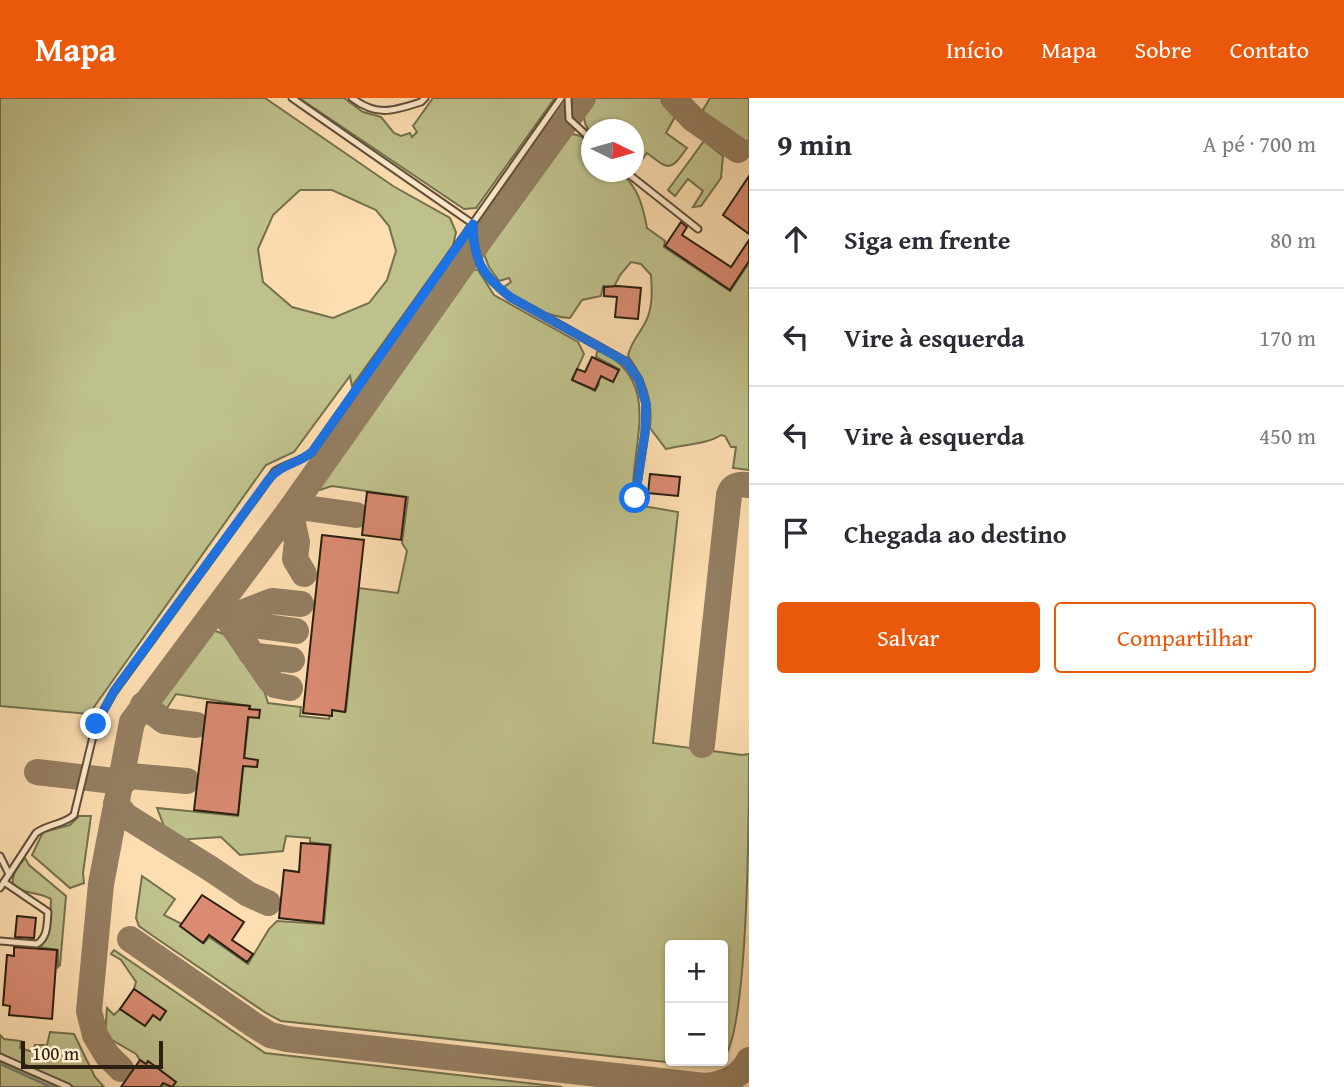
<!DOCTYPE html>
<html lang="pt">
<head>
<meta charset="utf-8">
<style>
  :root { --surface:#fff; --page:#f2f2f3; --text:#2b2b33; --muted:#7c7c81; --line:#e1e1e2; --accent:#ea580c }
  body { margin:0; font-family:"Gentium Book Plus",serif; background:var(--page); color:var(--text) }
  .controls { position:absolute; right:21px; bottom:21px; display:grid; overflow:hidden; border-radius:7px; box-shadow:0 2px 5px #0004 }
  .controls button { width:63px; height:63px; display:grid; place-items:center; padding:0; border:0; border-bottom:2px solid var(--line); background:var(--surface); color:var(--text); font:35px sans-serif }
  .compass { position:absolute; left:581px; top:21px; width:63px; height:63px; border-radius:50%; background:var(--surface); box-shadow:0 2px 5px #0004; rotate:95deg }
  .scale { position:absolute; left:21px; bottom:18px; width:142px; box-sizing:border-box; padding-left:7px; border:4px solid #2a1f11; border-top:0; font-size:19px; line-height:24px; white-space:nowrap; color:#2a1f11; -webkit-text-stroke:5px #feeacc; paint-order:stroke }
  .stop { position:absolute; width:21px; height:21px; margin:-16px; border:5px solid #1a73e8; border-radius:50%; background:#fff }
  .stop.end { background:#1a73e8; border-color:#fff; box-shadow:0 2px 7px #0008 }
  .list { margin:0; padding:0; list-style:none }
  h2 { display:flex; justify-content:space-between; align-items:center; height:91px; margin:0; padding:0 28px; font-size:30px }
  h2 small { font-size:23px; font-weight:400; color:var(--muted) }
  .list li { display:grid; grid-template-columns:46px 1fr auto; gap:21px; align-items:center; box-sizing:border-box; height:98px; padding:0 28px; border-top:2px solid var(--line) }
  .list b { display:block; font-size:26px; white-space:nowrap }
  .list em { font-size:23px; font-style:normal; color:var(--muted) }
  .actions { display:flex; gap:14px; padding:21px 28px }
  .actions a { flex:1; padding:16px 0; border:2px solid var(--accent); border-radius:7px; text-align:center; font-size:24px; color:var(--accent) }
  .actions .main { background:var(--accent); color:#fff }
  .icon { flex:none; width:38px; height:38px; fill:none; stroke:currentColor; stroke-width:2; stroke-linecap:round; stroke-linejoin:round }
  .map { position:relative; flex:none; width:749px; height:989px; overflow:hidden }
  header { display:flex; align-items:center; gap:42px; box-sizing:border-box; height:98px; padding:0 35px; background:var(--accent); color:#fff }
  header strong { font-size:33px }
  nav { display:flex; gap:38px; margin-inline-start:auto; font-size:24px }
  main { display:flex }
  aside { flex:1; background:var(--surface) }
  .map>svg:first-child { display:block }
  .green { fill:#bfc18c; stroke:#74704e; stroke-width:2; fill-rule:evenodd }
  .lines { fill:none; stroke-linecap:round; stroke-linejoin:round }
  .stream { stroke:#747b75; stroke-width:2.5 }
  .taxiway { stroke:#947e61; stroke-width:26 }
  .building { fill:#da8b72; stroke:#2a1f11; stroke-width:2 }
  .lane-casing { stroke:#5f4f39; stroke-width:9 }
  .lane { stroke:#feeacc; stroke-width:5 }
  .route { stroke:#1a73e8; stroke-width:9 }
</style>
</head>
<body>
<header>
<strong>Mapa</strong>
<nav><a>Início</a><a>Mapa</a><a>Sobre</a><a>Contato</a></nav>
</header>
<main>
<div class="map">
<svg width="749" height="989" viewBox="0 0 749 989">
  <rect width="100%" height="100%" fill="#fddeb1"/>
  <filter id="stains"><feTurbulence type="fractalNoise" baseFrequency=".00286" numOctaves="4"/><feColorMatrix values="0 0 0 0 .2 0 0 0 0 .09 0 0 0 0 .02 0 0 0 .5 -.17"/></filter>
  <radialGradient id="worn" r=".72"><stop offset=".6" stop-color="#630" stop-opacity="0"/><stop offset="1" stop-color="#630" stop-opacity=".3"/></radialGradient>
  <!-- green -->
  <g class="green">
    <path d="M 0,0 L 265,0 L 393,88 L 450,120 L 456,134 L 453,148 L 352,288 L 350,278 L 294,354 L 266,367 L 89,616 L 0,608 ZM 300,92 L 332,92 L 376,112 L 389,128 L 396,153 L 387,182 L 369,205 L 333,220 L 292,209 L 263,184 L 258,151 L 273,117 Z"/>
    <polygon points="299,0 344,0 363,14 381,19 394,35 401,38 410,35 412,39 417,34 413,28 433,0 555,0 476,110 464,111"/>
    <path d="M 592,0 L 666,0 L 676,17 L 666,35 L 687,50 C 670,74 669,72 647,55 L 634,72 L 634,32 L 592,32 L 591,36 C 581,22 582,13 592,0 Z"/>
    <polygon points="710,0 749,0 749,42 744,48 700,17"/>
    <path d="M 567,35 L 581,38 L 591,48 L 592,74 L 620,74 C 638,89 643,108 647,130 L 665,143 L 664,149 L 730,193 L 749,165 L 749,372 L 733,370 L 736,349 L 731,349 L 725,338 L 721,337 C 706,347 684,346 666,351 L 650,330 C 653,301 645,281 628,258 C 631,243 640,236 646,223 C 653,209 652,192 651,177 L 641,166 L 631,164 L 620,177 L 614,189 L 603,188 L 601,198 L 582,202 L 570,220 C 549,219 518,206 504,189 L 511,184 L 509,180 L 499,183 L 489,169 L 484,156 L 488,148 Z"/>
    <polygon points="704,43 723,58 721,80 701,108 693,109 703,93 688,81 675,98 668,92"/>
    <path d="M 471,171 L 478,172 L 494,197 L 578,244 L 584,256 L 572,282 L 595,293 L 599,286 L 589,282 L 592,274 L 613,284 L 619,271 L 596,259 L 597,254 L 601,253 C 665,285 629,350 633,403 L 637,407 L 678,414 L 653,645 L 742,657 L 749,656 C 749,705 749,934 723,961 L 723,847 L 670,847 L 670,963 L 720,964 L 685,966 L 281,923 L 266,915 L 153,838 L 139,828 L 136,820 L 142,778 L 175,801 L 164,817 L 180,825 L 204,845 L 209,839 L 248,866 L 269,831 L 277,823 L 324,826 L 331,747 L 310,744 L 310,740 L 286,738 L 283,753 L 240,757 L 221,739 L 176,742 L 164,728 L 157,710 L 238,718 L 250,608 L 176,596 L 165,613 L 155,605 L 155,602 L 210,532 C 238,534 262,582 268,605 L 301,609 L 300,618 L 329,621 L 331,612 L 346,613 L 359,490 L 398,495 L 407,453 L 402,445 L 408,399 L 332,388 L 320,392 L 315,388 Z"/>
    <polygon points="79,718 91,718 83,775 84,785 70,790 32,757 43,734 70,727"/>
    <path d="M 25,760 L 29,767 L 66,798 L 60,867 L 58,869 L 58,852 L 39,849 C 53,839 50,817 51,801 C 36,793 27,797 13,788 C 11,776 18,769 25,760 Z"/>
    <polygon points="114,852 265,955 562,989 162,989 167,982 140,962 136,956 105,938 107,910 114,917 120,911 145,928 153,917 160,922 166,913 134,891 136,884 121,862 111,856"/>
    <polygon points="50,934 74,936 95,979 104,989 74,989 0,956 0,937 4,941 21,943 20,950 33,954 35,947 47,947"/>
    <polygon points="0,963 59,989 0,989"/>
  </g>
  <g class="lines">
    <!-- stream -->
    <polyline class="stream" points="0,966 51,989"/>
    <!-- taxiway -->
    <g class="taxiway">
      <polyline points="673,0 693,21 738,52"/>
      <polyline points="304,476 295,461 297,444 290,412 306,410 356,417"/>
      <polyline points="220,507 223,514 236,517 272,503 301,506"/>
      <polyline points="223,514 270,582 275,587 290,590"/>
      <polyline points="226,520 239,525 296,533"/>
      <polyline points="251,555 256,558 292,562"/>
      <polyline points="143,607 164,623 196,627"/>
      <path d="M 702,647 L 729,397 C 732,386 740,386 749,387"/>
      <polyline points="37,674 114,683 121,678"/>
      <polyline points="114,683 119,688 130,678 187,683"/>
      <polyline points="116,706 126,718 211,771 248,796 268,805"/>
      <path d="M 130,841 L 254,927 L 270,937 L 287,941 L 705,988 C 724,986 740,980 749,962"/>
      <polyline points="121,971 107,957 95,937 89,913 101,786 132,624 290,412 485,135 583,0"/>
    </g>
  </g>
  <!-- building -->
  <g class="building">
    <polygon points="749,78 749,136 723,117"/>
    <polygon points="681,124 687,129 682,137 731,169 749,142 749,163 730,192 665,148"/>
    <polygon points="618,188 641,190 638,221 615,219 617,199 604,198 604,189"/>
    <polygon points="592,259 619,272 613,284 601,278 595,292 572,282 577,271 585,274"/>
    <polygon points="650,376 680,379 678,398 648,395"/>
    <polygon points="367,394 406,399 401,442 362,437"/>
    <polygon points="322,437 364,442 345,614 332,612 332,618 303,615"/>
    <polygon points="207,604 250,608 249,611 260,612 259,620 248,619 244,660 258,662 257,669 243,668 238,717 194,712"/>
    <polygon points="301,745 330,747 323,825 279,820 284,772 299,774"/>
    <polygon points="202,797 244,824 232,842 253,856 247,864 209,837 203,845 180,828"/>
    <polygon points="17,818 36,820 34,840 15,839"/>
    <polygon points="14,849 57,852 52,921 9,917 10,908 3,907 7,857 14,858"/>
    <polygon points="134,891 166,913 160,922 153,917 145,928 120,911"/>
    <polygon points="140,962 146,966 148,963 176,984 172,989 163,985 160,989 121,989"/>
  </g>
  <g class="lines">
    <defs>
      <g id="lane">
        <path d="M 292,0 L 473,126 C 473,162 482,177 510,199 L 627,264 L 639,282 L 646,306 L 645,335 L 635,400"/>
        <path d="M 352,0 C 377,19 393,13 421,4 L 425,0"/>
        <polyline points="568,0 569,21 592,42"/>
        <polyline points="626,74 698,131"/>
        <polyline points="0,758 9,776"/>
        <path d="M 0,790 L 36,735 C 48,726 63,727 74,717 L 96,626 L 114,594 L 275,373 C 287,365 301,364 312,354 L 561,0"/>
        <path d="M 0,843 L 37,846 C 48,839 47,826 48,814 L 4,784"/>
        <polyline points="0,959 68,989"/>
      </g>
    </defs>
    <!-- lane casing -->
    <use href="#lane" class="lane-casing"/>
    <!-- lane -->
    <use href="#lane" class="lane"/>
  </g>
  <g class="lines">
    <!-- route -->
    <path class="route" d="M 96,626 L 114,593 L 269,381 C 281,366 298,366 312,354 L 473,126 C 473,162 482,177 510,199 L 626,264 L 639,282 L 646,306 L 645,335 L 635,400"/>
  </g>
  <rect width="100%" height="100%" filter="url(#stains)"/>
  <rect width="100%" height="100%" fill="url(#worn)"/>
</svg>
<div class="controls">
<button>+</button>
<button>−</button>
</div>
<svg class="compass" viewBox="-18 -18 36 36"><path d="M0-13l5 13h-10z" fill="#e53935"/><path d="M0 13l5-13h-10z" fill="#7c7c81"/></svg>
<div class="scale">100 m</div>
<div class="stop" style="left:635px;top:400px"></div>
<div class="stop end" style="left:96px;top:626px"></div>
</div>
<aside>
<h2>9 min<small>A pé · 700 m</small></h2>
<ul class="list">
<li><svg class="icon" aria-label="ahead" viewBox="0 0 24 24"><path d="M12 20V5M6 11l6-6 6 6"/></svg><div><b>Siga em frente</b></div><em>80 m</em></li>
<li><svg class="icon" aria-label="left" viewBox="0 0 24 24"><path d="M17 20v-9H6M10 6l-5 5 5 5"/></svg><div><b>Vire à esquerda</b></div><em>170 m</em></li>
<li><svg class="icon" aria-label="left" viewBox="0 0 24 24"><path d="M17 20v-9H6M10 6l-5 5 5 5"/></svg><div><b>Vire à esquerda</b></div><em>450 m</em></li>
<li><svg class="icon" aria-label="arrive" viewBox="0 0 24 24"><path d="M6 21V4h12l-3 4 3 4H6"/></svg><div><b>Chegada ao destino</b></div></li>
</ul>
<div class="actions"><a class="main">Salvar</a><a>Compartilhar</a></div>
</aside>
</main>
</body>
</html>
